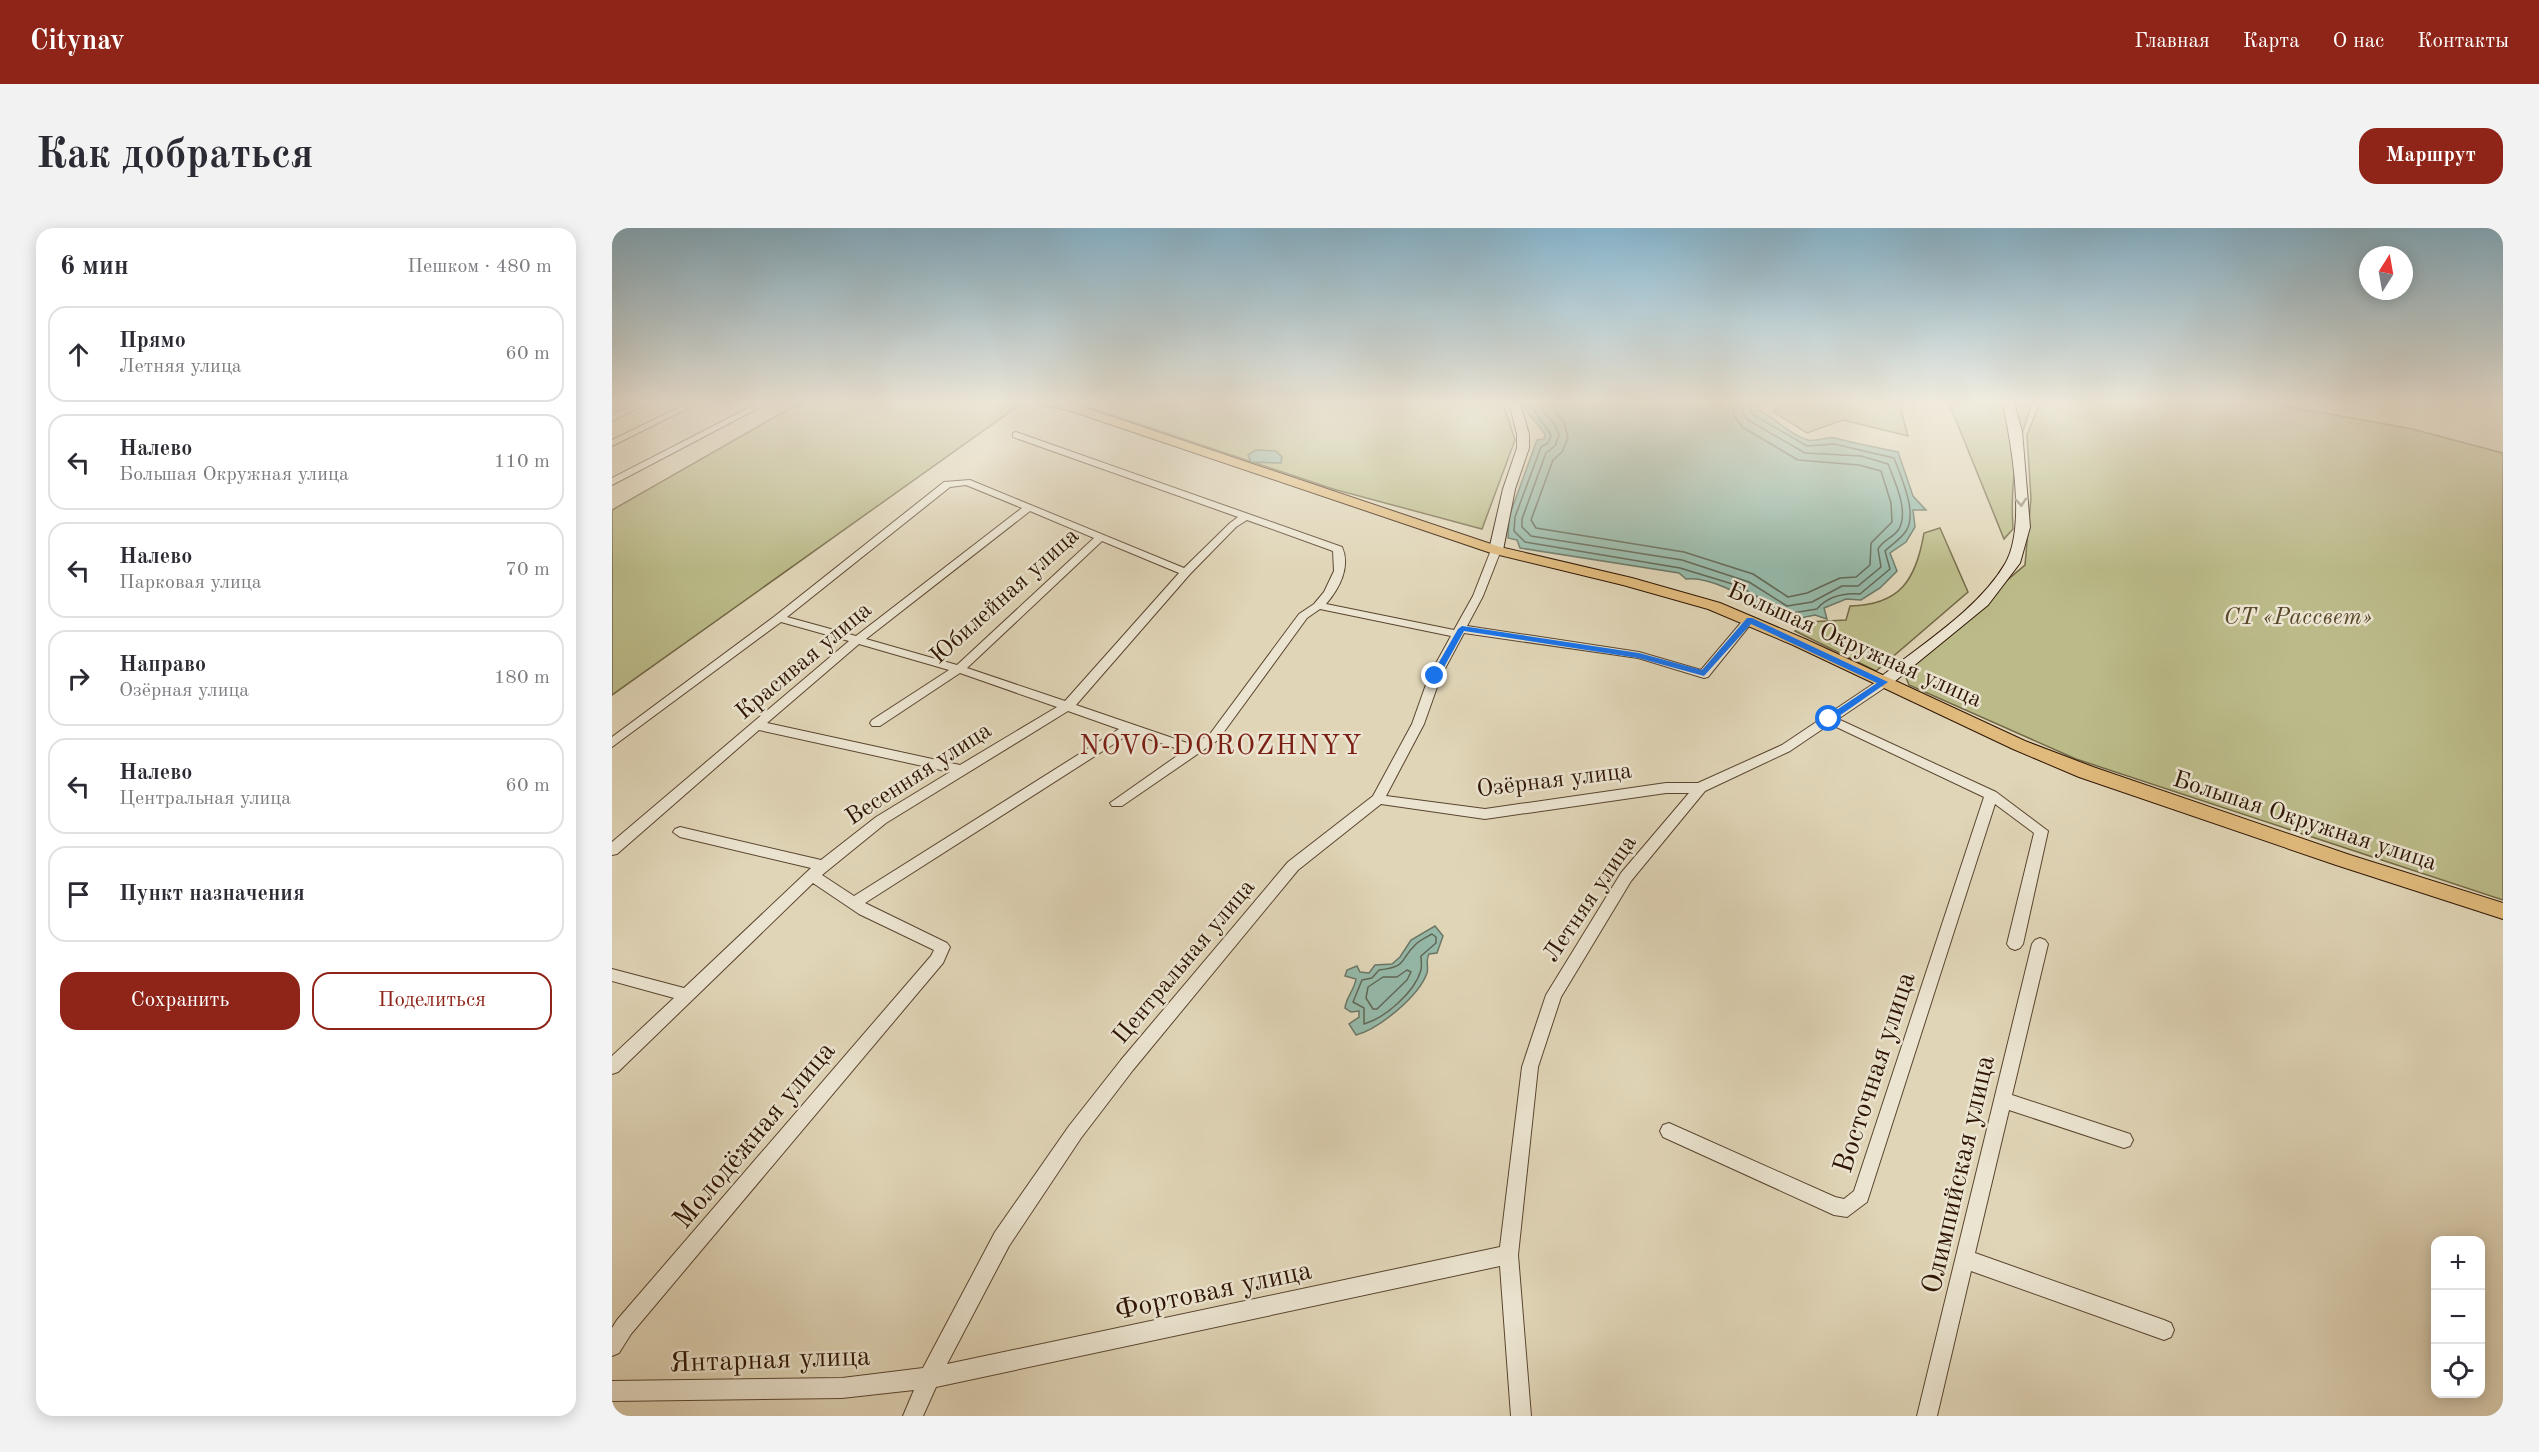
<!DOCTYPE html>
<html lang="ru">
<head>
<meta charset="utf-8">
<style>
  :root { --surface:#fff; --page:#f2f2f3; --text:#2b2b33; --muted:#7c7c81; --line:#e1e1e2; --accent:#8f2418 }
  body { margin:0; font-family:"Old Standard TT",serif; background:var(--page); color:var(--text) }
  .controls { position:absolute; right:18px; bottom:18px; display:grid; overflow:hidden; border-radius:12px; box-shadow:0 3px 15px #0003 }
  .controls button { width:54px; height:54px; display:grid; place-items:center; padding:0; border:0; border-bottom:2px solid var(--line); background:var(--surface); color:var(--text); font:30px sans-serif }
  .compass { position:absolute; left:1747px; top:18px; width:54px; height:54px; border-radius:50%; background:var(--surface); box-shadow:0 3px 15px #0003; rotate:11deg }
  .stop { position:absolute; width:18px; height:18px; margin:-14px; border:4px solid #1a73e8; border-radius:50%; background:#fff }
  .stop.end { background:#1a73e8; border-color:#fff; box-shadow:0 2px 6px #0008 }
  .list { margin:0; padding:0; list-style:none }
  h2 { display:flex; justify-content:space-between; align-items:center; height:78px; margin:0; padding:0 24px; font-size:26px }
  h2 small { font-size:20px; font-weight:400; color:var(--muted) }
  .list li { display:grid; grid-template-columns:39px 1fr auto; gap:18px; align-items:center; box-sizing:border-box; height:96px; margin:0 12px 12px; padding:0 12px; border:2px solid var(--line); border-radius:18px }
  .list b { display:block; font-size:22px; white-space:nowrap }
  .list p { margin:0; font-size:20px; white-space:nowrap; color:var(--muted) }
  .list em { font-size:20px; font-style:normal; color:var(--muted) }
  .actions { display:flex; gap:12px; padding:18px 24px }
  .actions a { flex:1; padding:14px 0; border:2px solid var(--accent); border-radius:18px; text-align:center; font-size:21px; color:var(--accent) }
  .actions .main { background:var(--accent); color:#fff }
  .icon { flex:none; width:33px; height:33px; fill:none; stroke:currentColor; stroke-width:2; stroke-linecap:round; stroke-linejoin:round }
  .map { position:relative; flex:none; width:1891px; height:1188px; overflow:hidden; border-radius:18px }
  header { display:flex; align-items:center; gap:36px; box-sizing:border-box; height:84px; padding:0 30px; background:var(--accent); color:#fff }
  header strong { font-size:28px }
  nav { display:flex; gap:33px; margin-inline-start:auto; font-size:21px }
  .intro { display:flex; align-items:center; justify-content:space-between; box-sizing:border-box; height:144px; padding:0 36px }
  h1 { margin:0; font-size:42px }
  .button { padding:15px 27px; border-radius:18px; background:var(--accent); color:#fff; font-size:21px; font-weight:700 }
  main { display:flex; gap:36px; padding:0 36px }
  aside { flex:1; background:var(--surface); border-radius:18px; box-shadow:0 3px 15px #0003 }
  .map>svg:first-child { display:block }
  .green { fill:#bbbb89; stroke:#746846; stroke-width:1.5 }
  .water { fill:#95b9a9; stroke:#6c7766; stroke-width:1.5 }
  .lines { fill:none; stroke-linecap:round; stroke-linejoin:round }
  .shore { stroke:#626756; stroke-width:1.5 }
  .street-casing { stroke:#5a452f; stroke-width:2 }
  .secondary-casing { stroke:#2e1502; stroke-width:2 }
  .primary-casing { stroke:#2e1502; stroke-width:2 }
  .street { fill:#ebe4d0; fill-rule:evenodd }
  .secondary { fill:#ebe4d0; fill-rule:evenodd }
  .primary { fill:#e0ba7c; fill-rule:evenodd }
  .oneway { stroke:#968773 }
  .route { fill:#1a73e8 }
  .labels { text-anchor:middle; stroke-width:5; stroke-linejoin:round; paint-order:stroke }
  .street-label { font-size:24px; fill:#2e1502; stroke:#ebe4d0 }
  .park-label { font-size:24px; font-style:italic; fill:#58472a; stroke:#ebe4d0 }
  .quarter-label { font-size:27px; letter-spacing:1.5px; fill:#7a1f14; stroke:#ebe4d0 }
  .near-street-label { font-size:28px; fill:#2e1502; stroke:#ebe4d0 }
</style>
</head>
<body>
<header>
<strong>Citynav</strong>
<nav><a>Главная</a><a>Карта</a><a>О нас</a><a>Контакты</a></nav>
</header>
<div class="intro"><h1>Как добраться</h1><a class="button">Маршрут</a></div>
<main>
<aside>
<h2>6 мин<small>Пешком · 480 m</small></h2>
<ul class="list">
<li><svg class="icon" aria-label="ahead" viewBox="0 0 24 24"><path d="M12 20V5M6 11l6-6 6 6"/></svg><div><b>Прямо</b><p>Летняя улица</p></div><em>60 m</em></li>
<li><svg class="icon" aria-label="left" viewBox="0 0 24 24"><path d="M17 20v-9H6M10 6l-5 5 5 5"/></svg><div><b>Налево</b><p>Большая Окружная улица</p></div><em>110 m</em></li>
<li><svg class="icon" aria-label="left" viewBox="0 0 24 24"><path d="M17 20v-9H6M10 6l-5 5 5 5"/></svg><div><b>Налево</b><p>Парковая улица</p></div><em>70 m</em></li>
<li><svg class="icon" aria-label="right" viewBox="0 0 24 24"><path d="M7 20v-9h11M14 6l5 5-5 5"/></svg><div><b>Направо</b><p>Озёрная улица</p></div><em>180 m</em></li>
<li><svg class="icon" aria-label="left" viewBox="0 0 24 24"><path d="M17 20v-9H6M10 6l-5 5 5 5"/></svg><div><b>Налево</b><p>Центральная улица</p></div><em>60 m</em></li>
<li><svg class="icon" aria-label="arrive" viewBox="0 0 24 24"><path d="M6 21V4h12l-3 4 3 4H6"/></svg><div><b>Пункт назначения</b></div></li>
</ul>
<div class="actions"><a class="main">Сохранить</a><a>Поделиться</a></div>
</aside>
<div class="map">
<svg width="1891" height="1188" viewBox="0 0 1891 1188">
  <rect width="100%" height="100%" fill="#e0d5b7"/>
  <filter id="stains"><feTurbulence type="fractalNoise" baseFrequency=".00333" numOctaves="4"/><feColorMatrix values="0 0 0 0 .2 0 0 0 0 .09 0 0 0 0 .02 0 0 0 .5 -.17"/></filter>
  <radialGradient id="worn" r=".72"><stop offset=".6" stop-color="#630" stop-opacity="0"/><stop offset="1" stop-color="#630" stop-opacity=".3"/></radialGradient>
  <!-- green -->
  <g class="green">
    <polygon points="187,175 376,175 406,178 0,467 0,282"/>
    <polygon points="454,175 891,175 903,212 870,301 721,261 473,178"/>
    <polygon points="1164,175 1287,175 1296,208 1231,192 1195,205 1162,184 1167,176"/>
    <path d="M 1337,175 L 1420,175 C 1404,219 1398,254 1401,301 L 1392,311 Z"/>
    <polygon points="1428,175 1657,175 1800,201 1891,225 1891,672 1464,531 1297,457 1290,440 1413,337 1419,270 1415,207"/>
    <path d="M 1328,300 L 1356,364 L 1264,443 L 1183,403 L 1195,394 L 1234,392 L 1238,378 C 1288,377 1304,352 1312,305 Z"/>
  </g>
  <!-- water -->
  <g class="water">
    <path d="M 910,175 L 1154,175 L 1142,177 L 1144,181 C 1162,188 1177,207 1196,212 C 1205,214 1216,208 1223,210 C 1243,216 1266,219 1286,224 L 1301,268 L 1314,282 L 1301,282 L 1303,299 L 1294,314 L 1278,325 L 1285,343 L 1268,360 L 1249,372 L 1234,371 L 1212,380 L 1215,391 L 1203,387 L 1174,393 C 1147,379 1104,347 1074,351 L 1067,345 L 908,320 L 905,312 L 896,310 L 897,289 L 925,212 L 932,211 L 933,207 C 925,193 917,190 910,175 Z"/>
    <polygon points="644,222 664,223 670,229 669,235 639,234 636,227"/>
    <path d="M 823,698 L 831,708 L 825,725 L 817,726 C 813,733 817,738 815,745 C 807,768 767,801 744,807 L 737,796 L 747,789 L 747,783 L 739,784 L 733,780 C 734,769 742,763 744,751 L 733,748 L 735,742 L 745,738 L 748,744 L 757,745 L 763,737 L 780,736 L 788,729 L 799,712 Z"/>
  </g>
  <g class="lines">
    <!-- shore -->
    <g class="shore">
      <path d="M 917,175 L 939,207 L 936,215 L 929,219 L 903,289 L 902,303 L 913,314 L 1068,340 L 1127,358 L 1174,386 L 1205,381 C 1216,368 1232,365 1248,366 L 1278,341 L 1273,323 C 1280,316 1289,311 1294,303 C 1306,285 1289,249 1282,230 L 1222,216 L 1195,218 L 1140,186 L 1137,175"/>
      <path d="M 925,175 L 943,197 L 947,207 L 943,218 L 934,225 L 910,291 L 910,299 L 919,308 L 1070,332 L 1137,354 L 1175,378 L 1200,374 L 1230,358 L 1246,358 L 1269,339 L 1266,321 C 1271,312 1281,310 1287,301 C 1297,283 1283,254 1276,236 L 1249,228 L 1193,225 L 1136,192 L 1130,183 L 1129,175"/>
      <polyline points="935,175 952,194 956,210 950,224 941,232 919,292 924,300 1072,324 1141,346 1176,369 1195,365 1228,350 1244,349 1258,337 1259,315 1280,294 1279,275 1269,243 1247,237 1186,232 1130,199 1122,187 1120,175"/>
      <path d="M 820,706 L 824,709 L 824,715 L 809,728 C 809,733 810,738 809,742 C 803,764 773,790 752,796 L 752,780 L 741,774 L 750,752 L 760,750 L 767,742 C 797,738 786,733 804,716 C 808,712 815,709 820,706 Z"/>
      <polygon points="795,742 799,744 795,752 765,781 761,781 754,770 756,759 771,749 785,749"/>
    </g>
    <defs>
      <g id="street">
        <polygon points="25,175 35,175 0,193 0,187"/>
        <polygon points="76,175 86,175 0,218 0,212"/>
        <polygon points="146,175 156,175 0,257 0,250"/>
        <path d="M 404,204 L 730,319 C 739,339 727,361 714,376 L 842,402 L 861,368 L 879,322 L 884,319 L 889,322 L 871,368 L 855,398 L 1027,424 L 1089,442 L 1133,390 L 1141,390 L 1142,392 L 1096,449 L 1092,450 L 1026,430 L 852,405 L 829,448 L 812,496 L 774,568 L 873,581 L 1054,555 L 1086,555 L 1170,517 L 1267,452 L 1275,452 L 1277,455 L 1275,458 L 1226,491 L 1384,564 L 1436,603 L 1411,716 L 1408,720 L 1403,722 L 1398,720 L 1395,716 L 1422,605 L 1383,576 L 1255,974 L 1235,989 L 1222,987 L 1051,909 L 1048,903 L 1051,897 L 1057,895 L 1223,969 L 1232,971 L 1242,963 L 1372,569 L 1218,496 L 1178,523 L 1093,563 L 1019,653 L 949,769 L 926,839 L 906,1027 L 919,1188 L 899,1188 L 888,1038 L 324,1159 L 311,1188 L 291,1188 L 302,1162 L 230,1170 L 0,1173 L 0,1153 L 230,1150 L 311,1140 L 383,1004 L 457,898 L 509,832 L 676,634 L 761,568 L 800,496 L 817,448 L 839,408 L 708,381 L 695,390 L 606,512 L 510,578 L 500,578 L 498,575 L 572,523 L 519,505 L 253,675 L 335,715 L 338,719 L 331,735 L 19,1106 L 7,1125 L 0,1128 L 0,1100 L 5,1092 L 319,728 L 322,722 L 247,686 L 201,655 L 6,844 L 0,846 L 0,828 L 62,770 L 0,753 L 0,741 L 72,760 L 199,640 L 68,609 L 61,604 L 63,601 L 68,599 L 209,632 L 264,589 L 338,544 L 147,502 L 5,626 L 0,627 L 0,614 L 237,413 L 169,394 L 0,519 L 0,509 L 163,388 L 332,254 L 358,252 L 572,340 L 618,295 L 626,289 L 401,209 L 401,205 ZM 354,257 L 410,280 L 244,408 L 175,389 L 338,259 ZM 418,283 L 482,310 L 345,437 L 254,411 ZM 635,292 L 721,323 L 722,343 L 712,364 L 702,376 L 687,386 L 598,506 L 581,517 L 464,477 L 578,346 L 624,299 ZM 490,313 L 567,345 L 453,473 L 355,440 ZM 247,416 L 337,442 L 260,492 L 258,495 L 260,498 L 268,498 L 348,445 L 445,479 L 348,537 L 155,495 ZM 456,483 L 507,501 L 242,668 L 210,647 L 274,595 ZM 1054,565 L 1077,565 L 1009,645 L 934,767 L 910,839 L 888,1019 L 335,1136 L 397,1018 L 469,910 L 521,842 L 686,642 L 769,576 L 873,591 Z"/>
        <polygon points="1428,710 1433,712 1436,716 1400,867 1512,904 1518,906 1521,912 1518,918 1512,920 1397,882 1363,1025 1552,1092 1559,1095 1562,1102 1559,1109 1552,1112 1359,1043 1325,1188 1305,1188 1420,716 1423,712"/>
      </g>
      <g id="secondary">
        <polygon points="897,175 908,175 917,206 917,220 903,261 891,322 884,326 877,322 891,261 905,220 905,206"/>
        <path d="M 1391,175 L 1402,175 L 1410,203 L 1418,299 L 1408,335 L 1376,377 L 1277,458 L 1265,458 L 1263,455 L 1265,452 C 1307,418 1366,382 1393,336 C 1415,299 1399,215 1391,175 Z"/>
      </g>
      <polygon id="primary" points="425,175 465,177 888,319 1020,350 1108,375 1193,411 1413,513 1481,539 1738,627 1891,675 1891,691 1724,637 1467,549 1401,521 1181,417 1096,381 1011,357 879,325 459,183"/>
    </defs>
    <!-- street casing -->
    <use href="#street" class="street-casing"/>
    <!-- secondary casing -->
    <use href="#secondary" class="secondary-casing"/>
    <!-- primary casing -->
    <use href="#primary" class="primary-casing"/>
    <!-- street -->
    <use href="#street" class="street"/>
    <!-- secondary -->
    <use href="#secondary" class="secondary"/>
    <!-- primary -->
    <use href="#primary" class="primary"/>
  </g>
  <!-- one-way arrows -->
  <defs><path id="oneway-chevron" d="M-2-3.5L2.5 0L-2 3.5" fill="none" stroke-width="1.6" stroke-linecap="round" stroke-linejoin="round" transform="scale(1.5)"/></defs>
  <use class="oneway" href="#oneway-chevron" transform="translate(1409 274) rotate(86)"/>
  <!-- sky -->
  <linearGradient id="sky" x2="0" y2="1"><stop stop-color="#87b6cf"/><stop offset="0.51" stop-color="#f1ecdf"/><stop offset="1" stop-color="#f1ecdf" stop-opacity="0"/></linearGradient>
  <rect width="1891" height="341" fill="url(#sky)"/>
  <!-- route -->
  <polygon class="route" points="1135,390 1140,390 1276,454 1220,493 1214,493 1214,489 1265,455 1139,396 1092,448 1026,430 852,403 826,450 819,448 846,401 850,398 1027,425 1090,442"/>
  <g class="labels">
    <!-- street labels -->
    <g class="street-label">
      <text transform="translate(392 367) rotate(-42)" y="8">Юбилейная улица</text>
      <text transform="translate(1243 416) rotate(24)" y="8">Большая Окружная улица</text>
      <text transform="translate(191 432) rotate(-40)" y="8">Красивая улица</text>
      <text transform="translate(306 545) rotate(-33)" y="8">Весенняя улица</text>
      <text transform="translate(942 551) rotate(-7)" y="8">Озёрная улица</text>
      <text transform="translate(1693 592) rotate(18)" y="8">Большая Окружная улица</text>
      <text transform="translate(977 670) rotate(-56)" y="8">Летняя улица</text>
      <text transform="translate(571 733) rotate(-50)" y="8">Центральная улица</text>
    </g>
    <!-- park labels -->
    <g class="park-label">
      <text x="1686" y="396">СТ «Рассвет»</text>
    </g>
    <!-- quarter labels -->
    <g class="quarter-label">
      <text x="609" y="526">NOVO-DOROZHNYY</text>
    </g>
    <!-- near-street labels -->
    <g class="near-street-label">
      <text transform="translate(1261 844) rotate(-72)" y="10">Восточная улица</text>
      <text transform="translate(141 906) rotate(-50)" y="10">Молодёжная улица</text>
      <text transform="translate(1345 946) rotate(-77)" y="10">Олимпийская улица</text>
      <text transform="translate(601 1061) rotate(-12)" y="10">Фортовая улица</text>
      <text transform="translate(158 1130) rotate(-2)" y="10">Янтарная улица</text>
    </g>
  </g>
  <rect width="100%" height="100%" filter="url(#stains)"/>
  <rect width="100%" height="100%" fill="url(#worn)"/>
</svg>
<div class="controls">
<button>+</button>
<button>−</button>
<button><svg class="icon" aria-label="locate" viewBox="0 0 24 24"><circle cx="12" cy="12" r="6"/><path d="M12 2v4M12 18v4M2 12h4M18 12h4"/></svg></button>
</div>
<svg class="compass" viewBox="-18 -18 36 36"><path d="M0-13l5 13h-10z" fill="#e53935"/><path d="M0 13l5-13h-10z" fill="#7c7c81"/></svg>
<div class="stop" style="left:1217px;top:491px"></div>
<div class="stop end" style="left:823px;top:448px"></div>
</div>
</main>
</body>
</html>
